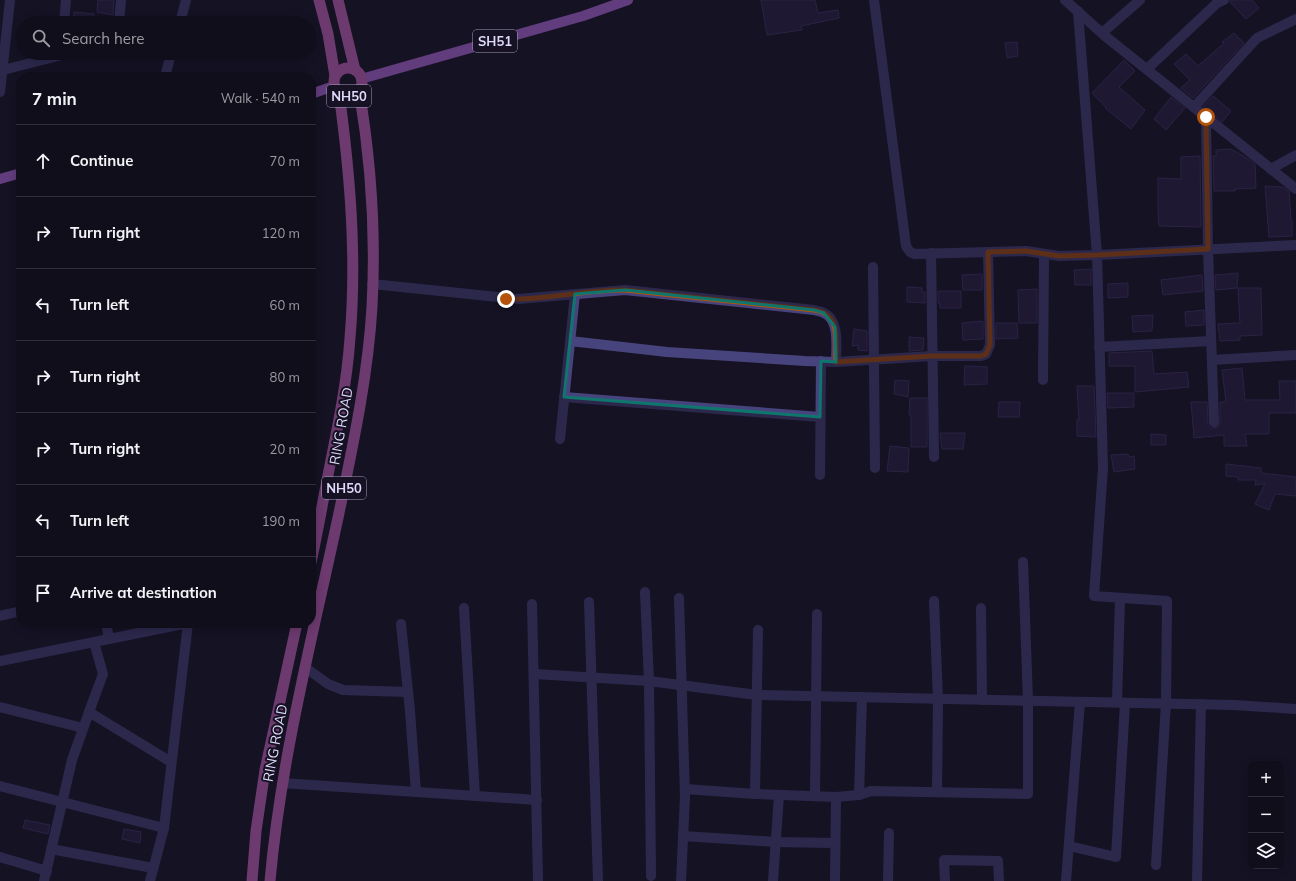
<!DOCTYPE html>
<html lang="en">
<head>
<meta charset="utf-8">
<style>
  :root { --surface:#100e1b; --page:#191724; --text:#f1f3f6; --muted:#9c9ca3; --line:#302e3a }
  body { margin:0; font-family:Mulish,sans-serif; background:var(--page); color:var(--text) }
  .controls { position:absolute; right:12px; bottom:12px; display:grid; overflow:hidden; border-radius:8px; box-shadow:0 2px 10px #0003 }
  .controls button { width:36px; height:36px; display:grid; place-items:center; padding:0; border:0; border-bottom:1px solid var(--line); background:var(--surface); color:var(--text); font:20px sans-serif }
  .stop { position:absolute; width:12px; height:12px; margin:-9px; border:3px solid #b45309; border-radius:50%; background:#fff }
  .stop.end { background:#b45309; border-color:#fff; box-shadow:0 1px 4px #0008 }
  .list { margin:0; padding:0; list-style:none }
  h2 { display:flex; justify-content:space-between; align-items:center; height:52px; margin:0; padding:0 16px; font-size:17px }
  h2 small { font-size:13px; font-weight:400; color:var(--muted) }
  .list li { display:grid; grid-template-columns:26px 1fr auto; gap:12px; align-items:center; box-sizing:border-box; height:72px; padding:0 16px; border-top:1px solid var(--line) }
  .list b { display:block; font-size:15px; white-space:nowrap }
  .list em { font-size:13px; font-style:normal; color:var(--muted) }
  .icon { flex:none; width:22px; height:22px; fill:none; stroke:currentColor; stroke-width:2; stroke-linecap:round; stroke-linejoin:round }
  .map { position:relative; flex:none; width:1296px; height:881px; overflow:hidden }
  .search { position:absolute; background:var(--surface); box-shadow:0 2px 10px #0003; left:16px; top:16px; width:300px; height:44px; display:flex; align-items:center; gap:10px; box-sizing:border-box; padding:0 14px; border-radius:22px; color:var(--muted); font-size:15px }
  .panel { position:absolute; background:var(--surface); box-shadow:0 2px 10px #0003; left:16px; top:72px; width:300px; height:556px; border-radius:16px }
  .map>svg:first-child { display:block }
  .building { fill:#282143; stroke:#42366b }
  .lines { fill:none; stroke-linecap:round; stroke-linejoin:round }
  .minor { stroke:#47447d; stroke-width:10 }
  .primary { stroke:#bf71eb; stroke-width:10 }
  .trunk { stroke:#d46cc7; stroke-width:11 }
  .route { stroke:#b45309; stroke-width:5 }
  .marked { fill:none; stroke:#0f766e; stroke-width:3; stroke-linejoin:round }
  .labels { text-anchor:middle; stroke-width:4; stroke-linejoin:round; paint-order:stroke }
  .shield { fill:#161224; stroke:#a39fba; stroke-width:1 }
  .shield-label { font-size:13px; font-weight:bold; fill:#dfdbfa }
  .street-label { font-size:14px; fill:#dfdbfa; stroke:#161224 }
</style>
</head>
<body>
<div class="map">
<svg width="1296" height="881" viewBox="0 0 1296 881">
  <rect width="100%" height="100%" fill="#161224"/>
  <!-- building -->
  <g class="building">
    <polygon points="98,0 114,0 113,15 97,12"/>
    <polygon points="761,0 815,0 818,13 838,10 839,18 801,26 802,30 767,35"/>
    <polygon points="1230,0 1252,0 1259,8 1246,19 1230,2"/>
    <polygon points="74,12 94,14 93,23 73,23"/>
    <polygon points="1234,33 1244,43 1193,98 1181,88 1190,80 1174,64 1186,54 1198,66 1224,43 1222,42"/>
    <polygon points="1017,42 1018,56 1007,58 1005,43"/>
    <polygon points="1124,60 1135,71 1119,87 1145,110 1131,129 1105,108 1106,107 1092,93"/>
    <polygon points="1213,96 1231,111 1222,122 1203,106"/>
    <polygon points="1171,97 1185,108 1166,130 1154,119"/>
    <polygon points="1231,149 1245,157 1255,164 1256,188 1235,189 1235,191 1214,191 1213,156 1216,156 1216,150"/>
    <polygon points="1200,156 1201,227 1159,226 1158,210 1158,178 1181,179 1181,157"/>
    <polygon points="1265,186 1283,187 1289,191 1291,220 1292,220 1292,236 1269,237"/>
    <polygon points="1091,269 1091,285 1075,285 1074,270"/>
    <polygon points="1238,273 1237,288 1216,290 1215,275"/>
    <polygon points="982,274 982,290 963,290 962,275"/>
    <polygon points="1202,275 1203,291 1163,295 1161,280"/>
    <polygon points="1128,283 1128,297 1108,298 1108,284"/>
    <polygon points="907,287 922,288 922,292 925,292 925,303 907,302"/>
    <polygon points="1238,288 1261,288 1262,335 1240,336 1240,340 1220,341 1218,324 1240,323"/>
    <polygon points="1037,289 1037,323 1019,323 1018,290"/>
    <polygon points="938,291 961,291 961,308 940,308 940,303 938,303"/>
    <polygon points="1204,310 1204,325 1186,326 1185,312"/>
    <polygon points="1153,315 1152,331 1133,332 1132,316"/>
    <polygon points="983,321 983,339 963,340 962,323"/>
    <polygon points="996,323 1017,323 1018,338 996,339"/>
    <polygon points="854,329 867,331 867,351 858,350 858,345 852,346"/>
    <polygon points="909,337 924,338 923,350 909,351"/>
    <polygon points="1152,351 1154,374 1187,372 1189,387 1135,392 1135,366 1109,366 1109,353"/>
    <polygon points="965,366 987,367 987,384 964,385"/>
    <polygon points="1242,368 1245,400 1280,400 1279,381 1296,381 1296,413 1269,413 1269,434 1245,434 1247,446 1224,446 1224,435 1194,438 1191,402 1207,402 1208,425 1211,428 1218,427 1220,422 1220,402 1226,402 1222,370"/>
    <polygon points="895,380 909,381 908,397 894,394"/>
    <polygon points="1077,386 1094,386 1096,437 1077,436 1077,420 1079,420"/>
    <polygon points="1107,393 1134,393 1134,407 1108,408"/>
    <polygon points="910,398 927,398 927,447 911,447 911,415 909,415"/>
    <polygon points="999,402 1020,402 1019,417 998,417"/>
    <polygon points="940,433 965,433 963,449 942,449"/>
    <polygon points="1151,434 1166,435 1166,445 1151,445"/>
    <polygon points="890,446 909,448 908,472 887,471"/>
    <polygon points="1128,454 1129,457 1134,456 1135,469 1114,472 1111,455"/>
    <polygon points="1226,464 1261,468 1261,473 1296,477 1296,496 1275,494 1269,510 1255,504 1265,484 1255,485 1256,480 1238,480 1238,477 1226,476"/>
    <polygon points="25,820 50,825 48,834 23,828"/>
    <polygon points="124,829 141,832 140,843 122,839"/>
  </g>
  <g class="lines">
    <!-- minor -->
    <g class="minor">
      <polyline points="874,0 906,246 910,252 915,254 1026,251 1059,256 1097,255 1078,11"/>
      <polyline points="1065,0 1105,36 1296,189"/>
      <polyline points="64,23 66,0"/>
      <polyline points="119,23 121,0"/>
      <polyline points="180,23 186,0"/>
      <polyline points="1102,33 1140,0"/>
      <polyline points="1147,69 1217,3 1224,0"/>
      <polyline points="3,70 70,53"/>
      <polyline points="165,77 171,53"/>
      <polyline points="0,92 10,0"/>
      <polyline points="1194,107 1257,38 1296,19"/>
      <polyline points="1206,117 1208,249 1214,422"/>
      <polyline points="1271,169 1296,155"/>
      <polyline points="931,253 934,457"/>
      <polyline points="873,267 875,468"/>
      <path d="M 372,284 L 518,299 L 625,290 L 814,310 C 817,311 821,311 824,313 C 840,320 836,347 836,362"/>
      <polyline points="570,341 667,352 805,361 836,362 932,356 981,356 986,354 990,345 988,252"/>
      <polyline points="1099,347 1211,341"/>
      <polyline points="1212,360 1296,355"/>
      <polyline points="1043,380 1044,254"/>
      <polyline points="564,397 820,417"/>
      <polyline points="560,439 575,294"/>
      <polyline points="820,475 821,361"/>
      <polyline points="645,592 649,681 651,876"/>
      <polyline points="679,598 685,797 681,881"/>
      <polyline points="934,601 938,699 937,792"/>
      <polyline points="589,602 598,881"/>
      <polyline points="532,604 538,881"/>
      <polyline points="464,608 475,796"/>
      <polyline points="981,608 982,700"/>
      <polyline points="0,616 21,611"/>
      <polyline points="106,623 109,639"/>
      <polyline points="401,624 410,711 416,792"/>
      <polyline points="0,661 188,623"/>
      <polyline points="306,668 328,684 343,690 408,692"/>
      <polyline points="535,674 649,681 757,695 1234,705 1296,709"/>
      <polyline points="1117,702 1120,598"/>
      <polyline points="0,707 83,728"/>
      <polyline points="89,712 103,674 94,642"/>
      <polyline points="282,783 537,800"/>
      <polyline points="0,786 164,828"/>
      <polyline points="685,789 755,794 758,630"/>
      <polyline points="755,794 836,797 859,795 871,791 1028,794 1028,701 1023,562"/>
      <polyline points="859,795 862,697"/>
      <polyline points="815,796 817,614"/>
      <polyline points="683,836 776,842 835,843"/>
      <polyline points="1069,846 1116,857 1125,703"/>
      <polyline points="51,849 153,868"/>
      <polyline points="0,857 47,871"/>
      <polyline points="1156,865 1166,703 1167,601 1094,596 1103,468 1097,255 1296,245"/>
      <polyline points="44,881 72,760 89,712 171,762"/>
      <polyline points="150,881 164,828 188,623"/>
      <polyline points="773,881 779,795"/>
      <polyline points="835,881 836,797"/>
      <polyline points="888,881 889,833"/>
      <polyline points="945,881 944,860 998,861 999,881"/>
      <polyline points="1066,881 1080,702"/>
      <polyline points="1197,881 1201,704"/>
    </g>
    <!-- primary -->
    <g class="primary">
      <polyline points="361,79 583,16 628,0"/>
      <polyline points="311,94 334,86"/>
      <polyline points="0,179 21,173"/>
    </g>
    <!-- trunk -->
    <g class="trunk">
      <polyline points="319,0 328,34 335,76"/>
      <polyline points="338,0 355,70"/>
      <circle cx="348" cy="82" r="14"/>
      <path d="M 311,562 C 318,531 323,500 329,470 C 338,426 347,382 350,338 C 357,256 350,174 339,93"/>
      <polyline points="252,881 256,831 265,770 297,623"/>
      <path d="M 270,881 C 281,757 313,635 339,513 C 353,445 368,376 372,307 C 376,234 371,161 359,90"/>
    </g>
  </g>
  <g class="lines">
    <!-- route -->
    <path class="route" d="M 506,299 C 546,301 585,289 625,290 L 814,310 C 817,311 821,311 824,313 C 840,320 835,347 836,362 L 932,356 L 981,356 L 986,354 L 990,345 L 988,252 L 1026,251 L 1059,256 L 1097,255 L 1208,249 L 1206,117"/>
  </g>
  <!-- marked area -->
  <path d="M0 0H1296V881H0ZM 625,290 L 814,310 L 824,313 L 835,327 L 836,362 L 821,361 L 820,417 L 564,397 L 575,294 Z" fill="#161224" fill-opacity=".55" fill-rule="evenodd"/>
  <path class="marked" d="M 625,290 L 814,310 L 824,313 L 835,327 L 836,362 L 821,361 L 820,417 L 564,397 L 575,294 Z"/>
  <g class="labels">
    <!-- shield labels -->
    <g class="shield">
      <rect x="473" y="30" width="44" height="22" rx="3"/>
      <rect x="327" y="85" width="44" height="22" rx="3"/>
      <rect x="322" y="477" width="44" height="22" rx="3"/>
    </g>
    <g class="shield-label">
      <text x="495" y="46">SH51</text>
      <text x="349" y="101">NH50</text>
      <text x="344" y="493">NH50</text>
    </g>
    <!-- street labels -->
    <g class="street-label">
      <text transform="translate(341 426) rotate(-80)" y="5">RING ROAD</text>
      <text transform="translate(275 743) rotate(-79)" y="5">RING ROAD</text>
    </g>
  </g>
</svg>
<div class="controls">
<button>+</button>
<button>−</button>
<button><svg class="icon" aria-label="layers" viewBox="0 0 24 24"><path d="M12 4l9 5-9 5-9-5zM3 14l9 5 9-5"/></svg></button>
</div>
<div class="stop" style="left:1206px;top:117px"></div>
<div class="stop end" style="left:506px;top:299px"></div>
<div class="search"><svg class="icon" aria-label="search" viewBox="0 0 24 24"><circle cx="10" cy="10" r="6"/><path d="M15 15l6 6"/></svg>Search here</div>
<section class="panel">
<h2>7 min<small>Walk · 540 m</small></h2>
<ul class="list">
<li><svg class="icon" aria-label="ahead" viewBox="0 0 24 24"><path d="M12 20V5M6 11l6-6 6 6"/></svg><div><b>Continue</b></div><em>70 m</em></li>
<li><svg class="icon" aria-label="right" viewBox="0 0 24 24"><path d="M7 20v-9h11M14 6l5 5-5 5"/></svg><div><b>Turn right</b></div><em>120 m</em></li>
<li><svg class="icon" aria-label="left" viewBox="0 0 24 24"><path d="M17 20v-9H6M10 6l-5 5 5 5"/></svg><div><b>Turn left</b></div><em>60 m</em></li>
<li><svg class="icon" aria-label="right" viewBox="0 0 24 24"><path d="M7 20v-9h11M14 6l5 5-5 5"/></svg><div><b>Turn right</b></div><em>80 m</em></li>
<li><svg class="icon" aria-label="right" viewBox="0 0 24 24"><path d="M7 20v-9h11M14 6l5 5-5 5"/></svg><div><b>Turn right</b></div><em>20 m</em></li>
<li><svg class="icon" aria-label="left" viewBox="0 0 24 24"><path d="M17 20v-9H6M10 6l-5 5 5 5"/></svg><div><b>Turn left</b></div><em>190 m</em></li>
<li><svg class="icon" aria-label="arrive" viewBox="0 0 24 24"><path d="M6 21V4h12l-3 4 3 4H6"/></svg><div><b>Arrive at destination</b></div></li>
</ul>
</section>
</div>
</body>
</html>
